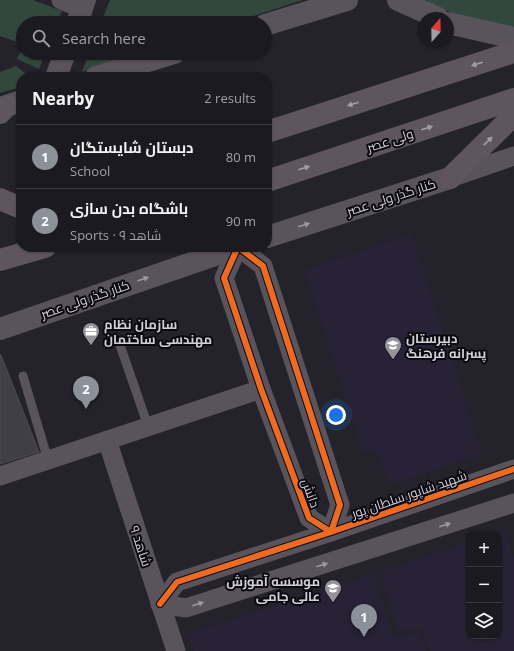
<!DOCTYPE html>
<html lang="en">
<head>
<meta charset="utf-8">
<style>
  :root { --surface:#1b1a20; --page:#242329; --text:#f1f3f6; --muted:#a0a1a5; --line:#39383e; --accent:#8c9099 }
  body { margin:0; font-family:"Open Sans",Cairo,sans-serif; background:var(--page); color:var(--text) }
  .controls { position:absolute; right:12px; bottom:12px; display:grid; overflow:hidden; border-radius:8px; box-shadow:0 1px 3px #0004 }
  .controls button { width:36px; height:36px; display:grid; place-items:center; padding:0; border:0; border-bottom:1px solid var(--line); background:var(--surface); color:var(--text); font:20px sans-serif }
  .compass { position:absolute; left:418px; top:12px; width:36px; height:36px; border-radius:50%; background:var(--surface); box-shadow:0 1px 3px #0004; rotate:20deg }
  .you { position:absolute; left:336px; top:415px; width:14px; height:14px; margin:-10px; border:3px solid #fff; border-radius:50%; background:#1a73e8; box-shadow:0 0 0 6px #1a73e833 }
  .badge { display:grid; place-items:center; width:26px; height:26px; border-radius:50%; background:var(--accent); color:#fff; font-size:13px; font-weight:700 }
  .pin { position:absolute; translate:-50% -33px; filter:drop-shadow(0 1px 2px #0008) }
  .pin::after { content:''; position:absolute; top:21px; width:14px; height:12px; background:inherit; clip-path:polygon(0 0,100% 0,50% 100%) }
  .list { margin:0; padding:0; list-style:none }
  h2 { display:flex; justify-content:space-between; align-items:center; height:52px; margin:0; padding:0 16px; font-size:17px }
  h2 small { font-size:13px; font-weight:400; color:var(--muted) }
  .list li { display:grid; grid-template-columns:26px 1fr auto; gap:12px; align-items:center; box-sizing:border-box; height:64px; padding:0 16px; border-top:1px solid var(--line) }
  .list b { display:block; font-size:15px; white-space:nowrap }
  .list p { margin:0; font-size:13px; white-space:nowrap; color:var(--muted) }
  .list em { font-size:13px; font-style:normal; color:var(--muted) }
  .icon { flex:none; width:22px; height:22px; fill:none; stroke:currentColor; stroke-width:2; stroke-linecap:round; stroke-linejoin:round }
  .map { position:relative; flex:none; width:514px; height:651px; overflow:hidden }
  .search { position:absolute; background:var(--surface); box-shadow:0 1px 3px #0004; left:16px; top:16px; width:256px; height:44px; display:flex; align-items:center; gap:10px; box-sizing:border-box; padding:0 14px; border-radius:22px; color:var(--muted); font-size:15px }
  .panel { position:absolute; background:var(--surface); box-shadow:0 1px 3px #0004; left:16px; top:72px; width:256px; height:180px; border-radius:16px }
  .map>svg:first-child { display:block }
  .built { fill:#282236 }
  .green { fill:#32483e }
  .building { fill:#403e46; stroke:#4c4a52 }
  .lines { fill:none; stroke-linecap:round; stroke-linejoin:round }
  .service { stroke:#59535b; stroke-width:9 }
  .minor { stroke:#59535b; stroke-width:19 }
  .tertiary { stroke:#59535b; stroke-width:22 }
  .secondary { stroke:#5e5560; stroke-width:22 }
  .cycleway-casing { stroke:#0b0910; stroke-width:8 }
  .cycleway { stroke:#ed6a23; stroke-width:6 }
  .oneway { fill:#a49ea9 }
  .oneway2 { fill:#9c97a1 }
  .labels { text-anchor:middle; stroke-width:4; stroke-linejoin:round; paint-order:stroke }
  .street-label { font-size:13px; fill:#d2cfda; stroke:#0b0910 }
  .poi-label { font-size:13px; font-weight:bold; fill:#d2cfda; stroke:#0b0910; text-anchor:start }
</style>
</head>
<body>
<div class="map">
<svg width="514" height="651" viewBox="0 0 514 651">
  <rect width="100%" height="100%" fill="#24222a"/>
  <!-- built -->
  <g class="built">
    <polygon points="412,233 482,454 390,485 376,450 363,452 304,270"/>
    <polygon points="505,530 514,558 514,651 429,651 421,628 398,632 380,571 469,542 469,636 499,636 499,534 492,534"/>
    <polygon points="373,574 394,637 420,632 426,651 194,651 189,633"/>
  </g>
  <!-- green -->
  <g class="green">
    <polygon points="0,0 33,0 62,11 57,23 23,23 23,44 0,36"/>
    <polygon points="110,0 303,0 232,23 101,23"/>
    <polygon points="427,0 514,0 514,27 484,24 452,13 428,2"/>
    <polygon points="23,47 23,53 45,53 39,69 17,59"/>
    <polygon points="89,53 140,53 82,72"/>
    <polygon points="16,66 30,77 21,77 21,87 0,93 0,72"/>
  </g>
  <!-- building -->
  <polygon class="building" points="0,355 1,355 39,452 0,464"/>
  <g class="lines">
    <!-- service -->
    <g class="service">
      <polyline points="120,345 148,426"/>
      <polyline points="23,376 48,460"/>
    </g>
    <!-- minor -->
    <g class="minor">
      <polyline points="61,0 82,8"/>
      <polyline points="450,178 514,156"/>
      <polyline points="238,247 224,278 261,389 309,518 331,532 340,505 263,266 238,247"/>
      <polyline points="107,440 176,651"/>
      <polyline points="0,476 261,389"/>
      <polyline points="160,604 177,582 331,532 514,469"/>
      <polyline points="160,604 186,608 514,503"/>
    </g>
    <!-- tertiary -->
    <g class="tertiary">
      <polyline points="398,0 438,18"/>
      <polyline points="77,23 85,0"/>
      <polyline points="448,23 514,38"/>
      <polyline points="265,25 347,0"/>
      <polyline points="56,77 65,53"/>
      <polyline points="96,77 174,53"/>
      <polyline points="0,108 21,101"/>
      <polyline points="267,237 450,178"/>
      <polyline points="0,329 238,247"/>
    </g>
    <!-- secondary -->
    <g class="secondary">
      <polyline points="0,113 7,106"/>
      <polyline points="267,132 514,52"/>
      <polyline points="450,178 514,115"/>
      <polyline points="267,181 514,99"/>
      <polyline points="0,199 21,208"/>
      <polyline points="0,260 45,247"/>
    </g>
    <defs>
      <g id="cycleway">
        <polyline points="238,247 224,278 261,389 309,518 331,532 340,505 263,266 238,247"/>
        <polyline points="160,604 177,582 331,532 514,469"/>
      </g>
    </defs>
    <!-- cycleway casing -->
    <use href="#cycleway" class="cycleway-casing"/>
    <!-- cycleway -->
    <use href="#cycleway" class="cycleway"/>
  </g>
  <!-- one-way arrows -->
  <defs><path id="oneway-solid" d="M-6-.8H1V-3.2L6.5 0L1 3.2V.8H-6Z"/></defs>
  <g class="oneway">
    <use href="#oneway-solid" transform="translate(477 64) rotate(162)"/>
    <use href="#oneway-solid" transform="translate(353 104) rotate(162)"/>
    <use href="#oneway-solid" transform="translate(427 128) rotate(-18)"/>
    <use href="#oneway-solid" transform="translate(488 141) rotate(-44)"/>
    <use href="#oneway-solid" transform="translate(304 168) rotate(-18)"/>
  </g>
  <g class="oneway2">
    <use href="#oneway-solid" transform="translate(304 225) rotate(-18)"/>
    <use href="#oneway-solid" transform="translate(143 279) rotate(-19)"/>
    <use href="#oneway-solid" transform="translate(445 525) rotate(-18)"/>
    <use href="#oneway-solid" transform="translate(322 565) rotate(-18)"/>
    <use href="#oneway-solid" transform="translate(198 604) rotate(-18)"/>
  </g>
  <!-- icons -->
  <defs>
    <symbol id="office-pin" viewBox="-11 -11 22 30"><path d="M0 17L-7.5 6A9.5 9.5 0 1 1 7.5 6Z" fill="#95929c" stroke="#0b0910"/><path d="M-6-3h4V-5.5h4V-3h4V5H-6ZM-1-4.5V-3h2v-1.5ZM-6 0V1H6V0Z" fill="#fff"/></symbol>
    <symbol id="school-pin" viewBox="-11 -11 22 30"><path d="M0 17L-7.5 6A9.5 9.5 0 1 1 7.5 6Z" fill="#95929c" stroke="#0b0910"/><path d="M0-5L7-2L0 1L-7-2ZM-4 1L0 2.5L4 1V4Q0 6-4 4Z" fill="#fff"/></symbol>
    <symbol id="university-pin" viewBox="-11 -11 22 30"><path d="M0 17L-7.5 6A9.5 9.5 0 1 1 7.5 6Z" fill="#95929c" stroke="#0b0910"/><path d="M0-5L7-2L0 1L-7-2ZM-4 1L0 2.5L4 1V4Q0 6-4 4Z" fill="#fff"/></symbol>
  </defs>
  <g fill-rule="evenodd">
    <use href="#office-pin" x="81" y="321" width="20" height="27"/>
    <use href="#school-pin" x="383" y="335" width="20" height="27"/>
    <use href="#university-pin" x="323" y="578" width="20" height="27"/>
  </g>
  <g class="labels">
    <!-- street labels -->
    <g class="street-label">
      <text transform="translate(390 140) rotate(-18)" y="5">ولی عصر</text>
      <text transform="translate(391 197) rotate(-18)" y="5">کنار گذر ولی عصر</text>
      <text transform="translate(85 299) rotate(-19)" y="5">کنار گذر ولی عصر</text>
      <text transform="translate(311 493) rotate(70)" y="5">دانش</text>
      <text transform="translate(409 494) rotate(-19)" y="5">شهید شاپور سلطان پور</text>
      <text transform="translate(141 546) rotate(72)" y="5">شاهد ۹</text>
    </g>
    <!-- poi labels -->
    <g class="poi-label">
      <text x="104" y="329">سازمان نظام<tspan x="104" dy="15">مهندسی ساختمان</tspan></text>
      <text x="406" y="343">دبیرستان<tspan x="406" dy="15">پسرانه فرهنگ</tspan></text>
      <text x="320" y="586" text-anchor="end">موسسه آموزش<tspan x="320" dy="15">عالی جامی</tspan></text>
    </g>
  </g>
</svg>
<div class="controls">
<button>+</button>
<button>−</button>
<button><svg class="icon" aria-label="layers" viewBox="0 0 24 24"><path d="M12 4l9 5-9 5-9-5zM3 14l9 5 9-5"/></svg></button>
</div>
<svg class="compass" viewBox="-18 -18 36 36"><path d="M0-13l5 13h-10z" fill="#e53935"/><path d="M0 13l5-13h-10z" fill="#a0a1a5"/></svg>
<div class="you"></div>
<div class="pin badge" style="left:364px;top:637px">1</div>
<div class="pin badge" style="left:86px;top:409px">2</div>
<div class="search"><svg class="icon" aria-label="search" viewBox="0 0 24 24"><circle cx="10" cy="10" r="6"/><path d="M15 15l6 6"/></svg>Search here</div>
<section class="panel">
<h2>Nearby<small>2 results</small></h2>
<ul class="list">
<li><span class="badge">1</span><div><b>دبستان شایستگان</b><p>School</p></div><em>80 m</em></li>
<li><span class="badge">2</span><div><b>باشگاه بدن سازی</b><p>Sports · شاهد ۹</p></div><em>90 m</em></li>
</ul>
</section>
</div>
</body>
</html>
